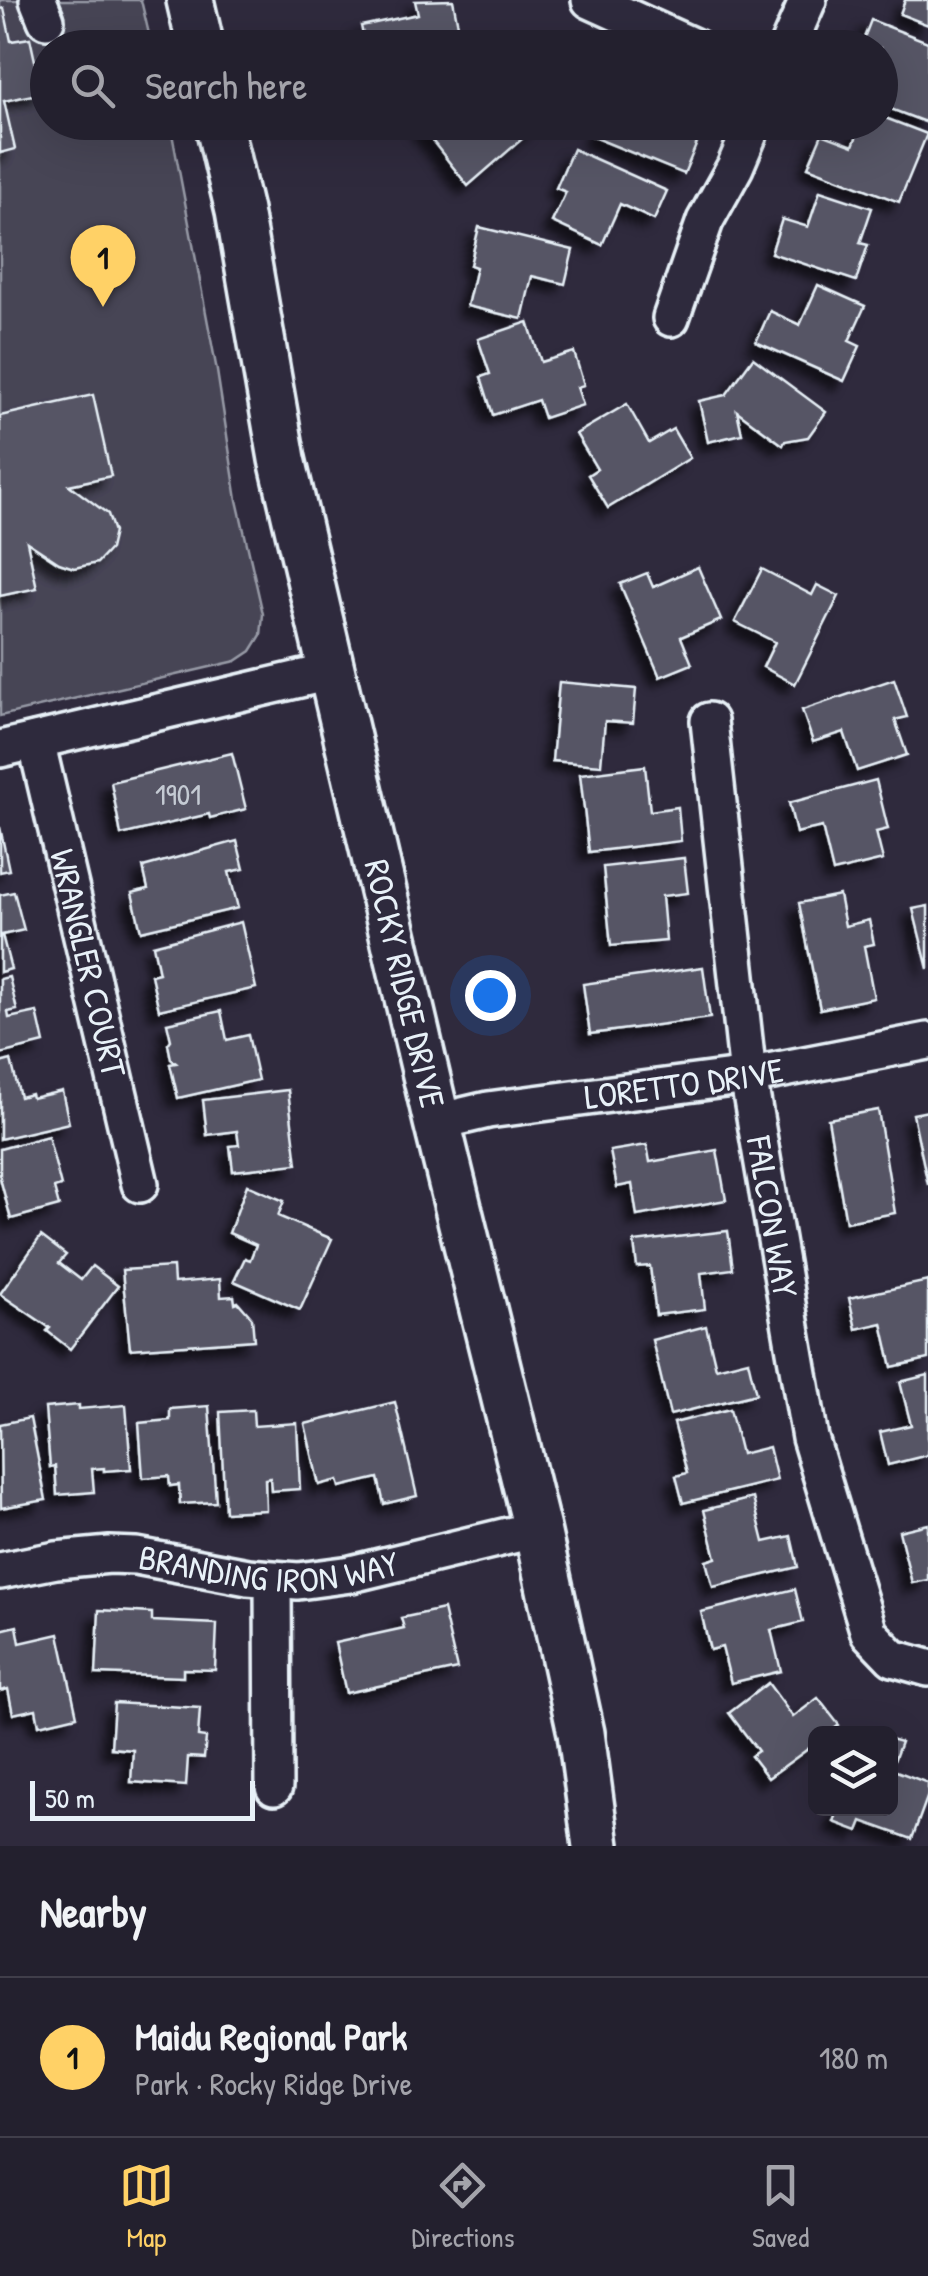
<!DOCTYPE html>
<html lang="en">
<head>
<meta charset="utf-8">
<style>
  :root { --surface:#23202e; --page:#2b2836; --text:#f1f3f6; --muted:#a3a3aa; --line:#403e4a; --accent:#ffd166 }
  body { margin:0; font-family:"Patrick Hand",sans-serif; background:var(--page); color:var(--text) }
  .controls { position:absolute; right:30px; bottom:30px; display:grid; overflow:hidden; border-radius:15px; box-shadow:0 10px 40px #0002 }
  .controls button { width:90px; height:90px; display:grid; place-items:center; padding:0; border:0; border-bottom:2px solid var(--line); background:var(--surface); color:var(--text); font:50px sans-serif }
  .scale { position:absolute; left:30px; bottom:25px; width:225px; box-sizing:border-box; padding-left:10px; border:5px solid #e8f1f8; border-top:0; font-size:28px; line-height:35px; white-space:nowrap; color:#e8f1f8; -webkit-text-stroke:8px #2f2a3d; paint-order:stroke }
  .you { position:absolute; left:490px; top:995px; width:35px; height:35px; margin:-25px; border:8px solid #fff; border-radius:50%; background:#1a73e8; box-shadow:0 0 0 15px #1a73e833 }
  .badge { display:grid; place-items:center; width:65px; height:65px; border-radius:50%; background:var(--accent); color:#111; font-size:32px; font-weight:700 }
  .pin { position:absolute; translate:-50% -82px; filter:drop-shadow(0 2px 5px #0008) }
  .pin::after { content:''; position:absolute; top:52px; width:35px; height:30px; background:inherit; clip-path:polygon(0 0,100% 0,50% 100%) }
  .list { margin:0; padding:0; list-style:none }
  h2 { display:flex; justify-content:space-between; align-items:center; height:130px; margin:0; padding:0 40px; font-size:42px }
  h2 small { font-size:32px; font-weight:400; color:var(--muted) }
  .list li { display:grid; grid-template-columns:65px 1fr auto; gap:30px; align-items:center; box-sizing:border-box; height:160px; padding:0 40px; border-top:2px solid var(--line) }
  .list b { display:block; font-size:38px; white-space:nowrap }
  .list p { margin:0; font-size:32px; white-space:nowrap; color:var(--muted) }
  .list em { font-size:32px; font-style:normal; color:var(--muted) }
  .icon { flex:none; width:55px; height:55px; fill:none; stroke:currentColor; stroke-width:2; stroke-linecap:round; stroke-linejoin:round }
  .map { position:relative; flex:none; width:928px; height:1846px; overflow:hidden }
  .search { position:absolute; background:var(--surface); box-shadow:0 10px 40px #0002; left:30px; right:30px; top:30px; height:110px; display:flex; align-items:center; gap:25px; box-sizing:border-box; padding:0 35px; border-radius:55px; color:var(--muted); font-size:38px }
  .sheet { height:290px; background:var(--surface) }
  nav { display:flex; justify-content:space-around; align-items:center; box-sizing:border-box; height:140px; border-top:2px solid var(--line); background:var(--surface); font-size:28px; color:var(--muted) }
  nav a { display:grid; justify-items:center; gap:5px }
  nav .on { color:var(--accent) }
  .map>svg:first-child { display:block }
  .green { fill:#464455; stroke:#979aa6; stroke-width:2.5 }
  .building { fill:#575565; stroke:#e8f1f8; stroke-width:2.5; filter:url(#shadow) }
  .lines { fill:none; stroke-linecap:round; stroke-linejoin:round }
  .minor-casing { stroke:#e8f1f8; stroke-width:42 }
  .major-casing { stroke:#e8f1f8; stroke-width:52 }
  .minor { stroke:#2f2a3d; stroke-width:35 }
  .major { stroke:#2f2a3d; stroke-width:45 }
  .labels { text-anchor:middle; stroke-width:10; stroke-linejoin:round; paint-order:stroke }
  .number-label { font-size:30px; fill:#c4cad3 }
  .street-label { font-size:35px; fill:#e8f1f8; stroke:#2f2a3d }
</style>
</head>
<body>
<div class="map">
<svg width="928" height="1846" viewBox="0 0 928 1846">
  <defs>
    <filter id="shadow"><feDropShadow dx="-9" dy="9" stdDeviation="5" flood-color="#0009"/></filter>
  </defs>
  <rect width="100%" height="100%" fill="#2f2a3d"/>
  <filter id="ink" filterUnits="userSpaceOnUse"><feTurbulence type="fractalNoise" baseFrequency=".01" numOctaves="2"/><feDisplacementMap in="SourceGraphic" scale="20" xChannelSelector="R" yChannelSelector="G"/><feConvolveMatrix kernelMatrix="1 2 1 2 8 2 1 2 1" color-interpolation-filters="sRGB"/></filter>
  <g filter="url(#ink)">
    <!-- green -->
    <polygon class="green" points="0,0 141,0 152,47 48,48 48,122 170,123 217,371 237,500 263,614 261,635 251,651 236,661 0,716"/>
    <!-- building -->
    <g class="building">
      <polygon points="453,0 461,41 428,48 366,48 361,26 418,14 415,1"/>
      <polygon points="905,0 928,0 928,25 900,14"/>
      <polygon points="4,8 11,41 30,38 42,93 4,101 15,149 0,153 0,9"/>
      <polygon points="871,20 928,42 928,113 925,122 880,105 880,48 860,48"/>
      <polygon points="880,116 927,134 899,202 808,167 822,134 853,146 862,122 880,122"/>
      <polygon points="535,122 538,125 468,186 419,124"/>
      <polygon points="599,122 676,122 672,133 697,143 684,174 593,137"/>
      <polygon points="573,149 667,191 654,220 620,204 602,245 552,222 566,192 556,188"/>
      <polygon points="820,191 872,208 860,243 868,245 856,281 771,253 782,219 808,227"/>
      <polygon points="479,227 573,250 565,284 532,276 522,319 467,306 476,267 470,265"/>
      <polygon points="818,285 865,306 849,341 860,346 844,381 756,342 770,311 800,325"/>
      <polygon points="528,322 541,362 574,352 584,385 577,387 583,405 544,418 538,400 493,415 481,377 490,374 478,339"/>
      <polygon points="753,358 826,412 808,437 785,441 783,445 737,411 742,434 708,442 699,401 726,395"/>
      <polygon points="93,395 111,476 69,485 108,514 114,532 110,549 97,563 74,568 59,563 27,542 37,588 0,596 0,416"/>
      <polygon points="627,404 649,443 673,429 690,458 608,508 588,475 597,469 576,434"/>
      <polygon points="698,567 721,620 681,637 692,664 660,677 620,584 647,573 653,587"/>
      <polygon points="762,569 812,595 817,585 839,596 795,684 763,667 775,642 735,622"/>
      <polygon points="894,679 907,717 895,720 907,755 857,771 844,732 813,742 802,710"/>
      <polygon points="559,682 636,689 633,723 605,721 601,765 552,761"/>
      <polygon points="232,753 246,809 210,818 209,814 121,835 111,782"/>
      <polygon points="645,766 650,811 678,807 681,841 589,852 580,774"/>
      <polygon points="876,780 888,829 876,832 883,860 833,872 822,827 796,833 789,803"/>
      <polygon points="0,827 9,870 0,872"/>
      <polygon points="237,841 244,869 229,872 238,908 141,931 132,893 148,889 143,867"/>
      <polygon points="684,858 688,893 662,896 666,941 611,946 603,867"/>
      <polygon points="14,892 24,930 2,935 11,969 0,972 0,895"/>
      <polygon points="839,895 845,926 869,920 874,944 864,946 874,998 820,1009 799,903"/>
      <polygon points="928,906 928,969 913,909"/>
      <polygon points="241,922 256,988 159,1010 151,975 159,973 153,945"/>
      <polygon points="703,967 710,1018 590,1034 583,984"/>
      <polygon points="9,977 17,1010 8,1012 9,1018 37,1012 44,1043 0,1054 0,979"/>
      <polygon points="221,1011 227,1040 248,1035 258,1080 178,1098 170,1064 176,1063 171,1059 168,1044 171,1040 167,1023"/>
      <polygon points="11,1060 20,1097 31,1094 32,1098 62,1091 69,1123 0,1139 0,1063"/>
      <polygon points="288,1090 297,1164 233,1171 230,1146 239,1145 237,1131 207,1135 203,1100"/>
      <polygon points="878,1110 895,1213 846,1222 828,1119"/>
      <polygon points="928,1111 928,1185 913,1114"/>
      <polygon points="48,1136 61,1186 54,1188 59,1206 11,1219 0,1178 0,1149"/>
      <polygon points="647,1145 650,1162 717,1150 726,1200 637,1216 632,1184 617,1187 610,1151"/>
      <polygon points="247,1185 284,1201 278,1216 332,1239 300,1310 234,1281 245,1258 250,1260 256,1245 229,1233"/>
      <polygon points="728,1231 733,1269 701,1273 705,1309 656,1315 650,1266 637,1267 634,1242"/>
      <polygon points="41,1236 66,1255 59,1263 81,1280 92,1266 118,1286 70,1349 47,1331 50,1328 0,1294"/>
      <polygon points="173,1267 174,1283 220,1279 221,1297 234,1296 235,1303 238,1302 252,1318 254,1340 130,1349 122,1270"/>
      <polygon points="928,1281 928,1359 892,1367 882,1323 856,1329 849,1298"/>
      <polygon points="706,1326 716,1368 748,1360 756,1394 670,1415 652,1340"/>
      <polygon points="928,1375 928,1455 888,1465 880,1432 911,1425 900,1382"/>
      <polygon points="395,1402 417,1496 384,1504 378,1478 340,1487 338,1480 319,1485 305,1424"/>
      <polygon points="79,1405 79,1409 126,1405 131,1469 104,1471 104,1468 92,1469 94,1492 57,1495 55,1466 50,1467 45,1408"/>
      <polygon points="209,1406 216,1502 180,1504 179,1485 170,1486 169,1476 143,1478 139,1423 170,1420 170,1409"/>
      <polygon points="730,1409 741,1454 769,1447 777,1480 683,1503 676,1476 687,1473 674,1423"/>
      <polygon points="253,1410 254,1426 297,1423 300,1489 271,1491 270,1478 265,1479 266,1510 225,1512 220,1412"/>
      <polygon points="30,1418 46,1500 1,1508 0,1424"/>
      <polygon points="753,1498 764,1542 791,1536 798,1567 713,1587 706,1561 716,1558 704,1510"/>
      <polygon points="928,1524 928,1580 912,1583 899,1531"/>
      <polygon points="795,1589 803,1622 771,1630 781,1671 731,1683 722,1647 710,1650 701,1612"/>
      <polygon points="443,1609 457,1669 346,1693 335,1643 404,1628 401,1618"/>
      <polygon points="99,1610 152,1613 152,1621 217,1624 215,1670 183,1669 183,1677 96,1674"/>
      <polygon points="17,1626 20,1643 59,1634 77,1716 39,1725 36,1709 13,1714 8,1689 0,1691 0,1630"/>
      <polygon points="768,1683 793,1717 818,1698 839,1725 828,1734 816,1734 816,1743 768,1778 751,1756 758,1751 729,1713"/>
      <polygon points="114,1703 200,1708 198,1737 206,1738 204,1758 188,1757 186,1786 131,1782 133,1750 111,1748"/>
      <polygon points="890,1739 901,1742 891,1769 928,1783 928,1795 912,1839 862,1821 858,1831 834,1822 839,1808 890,1808"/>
    </g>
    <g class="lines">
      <defs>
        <g id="minor">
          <polyline points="38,0 46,20"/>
          <polyline points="590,0 696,48"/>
          <polyline points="787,48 808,0"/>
          <polyline points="671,318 705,221 735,167 754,122"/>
          <path id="s1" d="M 709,721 L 748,1076 L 810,1438 L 869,1633 L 893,1658 L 928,1668"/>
          <path id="s2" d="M 36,741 L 140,1184"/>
          <polyline points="0,749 334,671"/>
          <path id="s3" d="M 437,1122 L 488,1110 L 748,1076 L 928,1041"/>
          <path id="s4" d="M 0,1571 L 56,1560 L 110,1555 L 136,1556 L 248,1577 L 298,1581 L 351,1574 L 537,1529"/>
          <polyline points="273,1580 274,1787"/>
        </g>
        <g id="major">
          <polyline points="190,0 201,48"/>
          <path id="s5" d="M 218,122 L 239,211 L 282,459 L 437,1122 L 537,1529 L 581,1733 L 596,1846"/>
        </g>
      </defs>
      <!-- minor casing -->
      <use href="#minor" class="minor-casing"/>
      <!-- major casing -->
      <use href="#major" class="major-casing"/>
      <!-- minor -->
      <use href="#minor" class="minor"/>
      <!-- major -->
      <use href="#major" class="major"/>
    </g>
  </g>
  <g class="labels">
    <!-- number labels -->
    <g class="number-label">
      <text x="178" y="805">1901</text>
    </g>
    <!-- street labels -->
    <g class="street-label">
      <text dy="12" stroke="none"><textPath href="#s2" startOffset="228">WRANGLER COURT</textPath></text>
      <text dy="12" stroke="none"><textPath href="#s5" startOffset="882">ROCKY RIDGE DRIVE</textPath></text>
      <text dy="12" stroke="none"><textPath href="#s3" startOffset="250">LORETTO DRIVE</textPath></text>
      <text dy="12" stroke="none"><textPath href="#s1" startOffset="500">FALCON WAY</textPath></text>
      <text dy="12" stroke="none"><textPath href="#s4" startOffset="272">BRANDING IRON WAY</textPath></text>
    </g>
  </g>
</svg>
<div class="controls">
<button><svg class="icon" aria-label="layers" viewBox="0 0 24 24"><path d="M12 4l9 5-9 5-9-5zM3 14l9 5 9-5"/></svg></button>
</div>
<div class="scale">50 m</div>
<div class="you"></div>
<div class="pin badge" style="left:103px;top:307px">1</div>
<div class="search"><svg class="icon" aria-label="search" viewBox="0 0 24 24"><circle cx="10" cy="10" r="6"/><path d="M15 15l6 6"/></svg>Search here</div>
</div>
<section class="sheet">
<h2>Nearby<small></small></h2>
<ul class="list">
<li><span class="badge">1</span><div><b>Maidu Regional Park</b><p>Park · Rocky Ridge Drive</p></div><em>180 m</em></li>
</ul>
</section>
<nav>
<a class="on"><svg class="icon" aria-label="map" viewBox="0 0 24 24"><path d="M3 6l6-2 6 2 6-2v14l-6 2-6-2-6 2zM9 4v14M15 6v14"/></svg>Map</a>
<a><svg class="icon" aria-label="directions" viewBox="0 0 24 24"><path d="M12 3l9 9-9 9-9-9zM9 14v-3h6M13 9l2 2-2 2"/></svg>Directions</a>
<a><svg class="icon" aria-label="saved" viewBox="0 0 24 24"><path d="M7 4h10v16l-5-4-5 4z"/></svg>Saved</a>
</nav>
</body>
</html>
